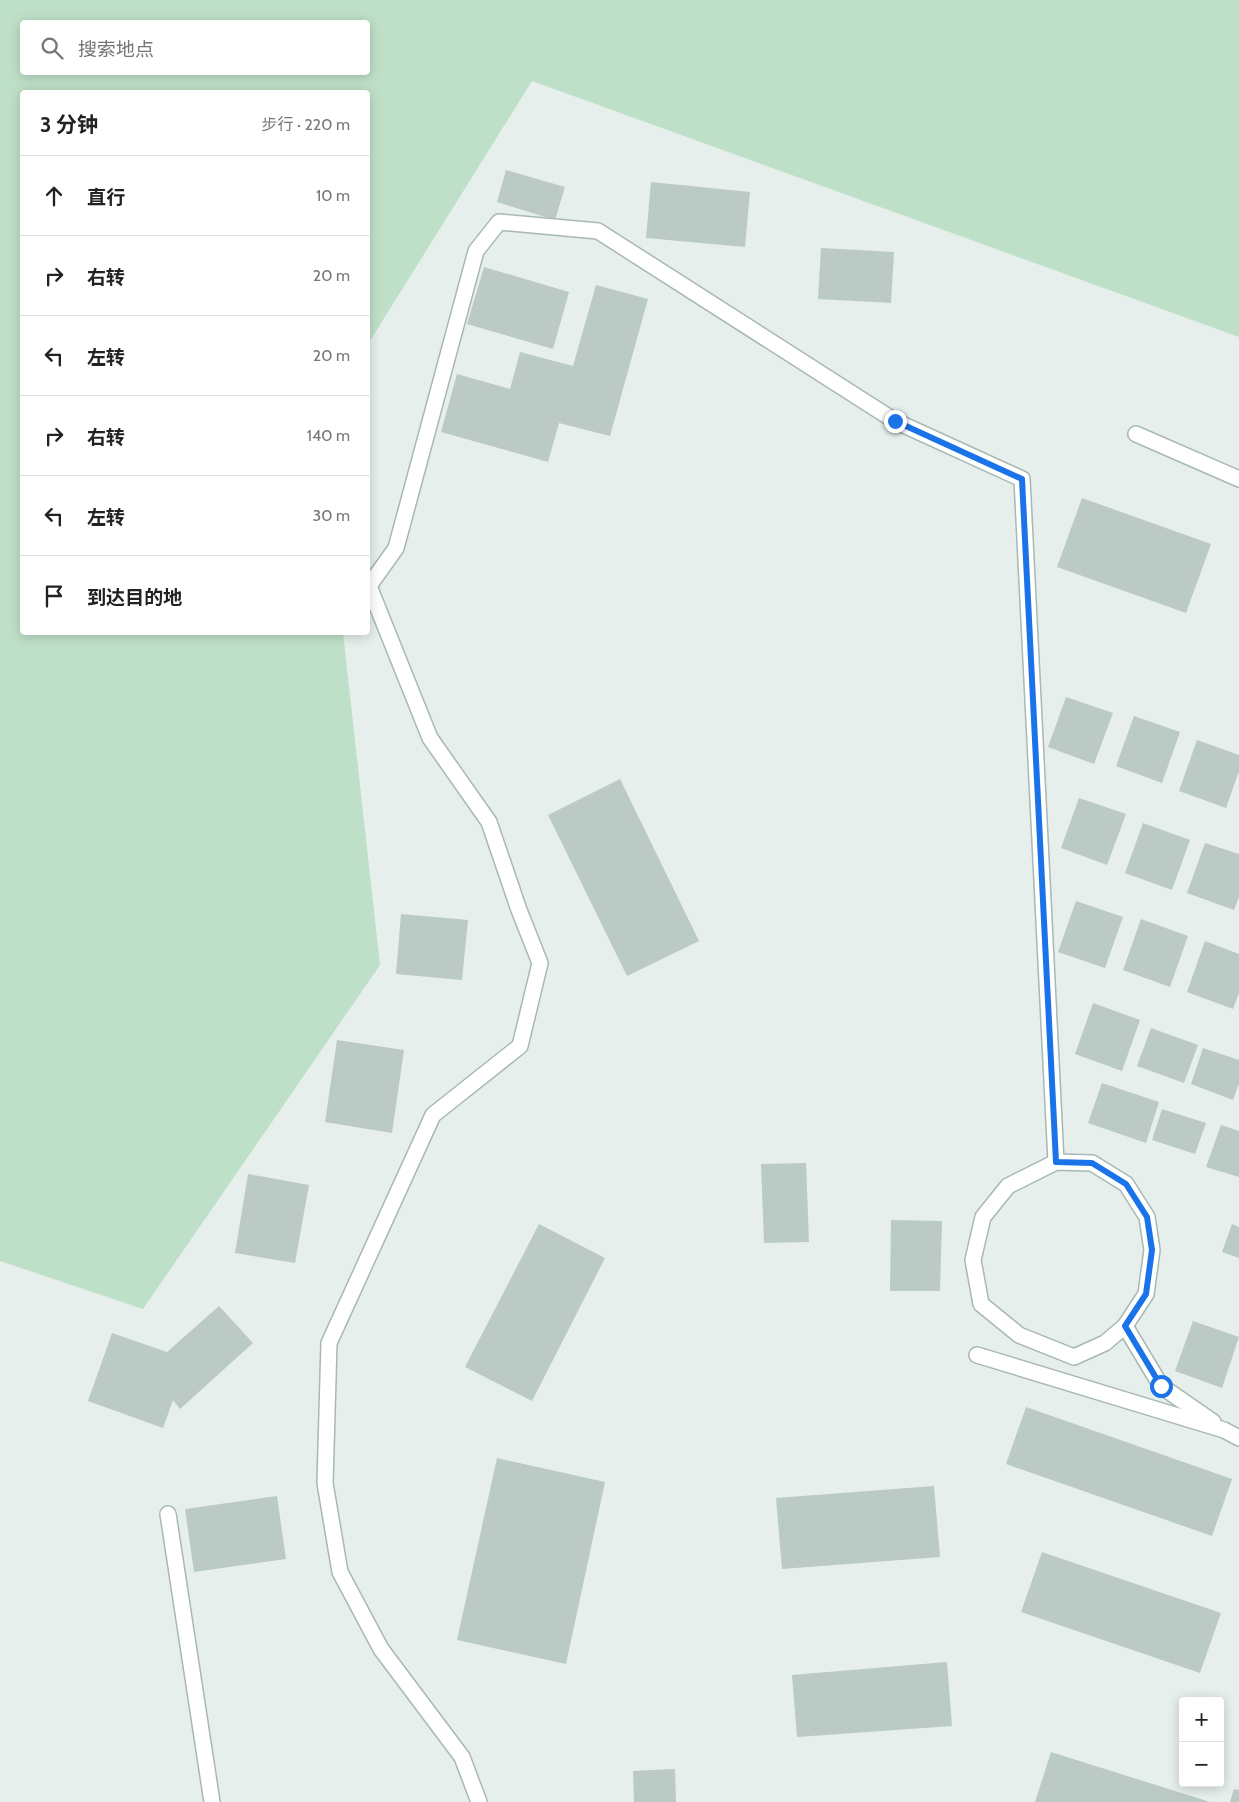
<!DOCTYPE html>
<html lang="zh">
<head>
<meta charset="utf-8">
<style>
  :root { --surface:#fff; --page:#f2f2f2; --text:#222; --muted:#767676; --line:#e0e0e0 }
  body { margin:0; font-family:Cabin,"Noto Sans SC",sans-serif; background:var(--page); color:var(--text) }
  .controls { position:absolute; right:15px; bottom:15px; display:grid; overflow:hidden; border-radius:5px; box-shadow:0 2px 12px #0003 }
  .controls button { width:45px; height:45px; display:grid; place-items:center; padding:0; border:0; border-bottom:1px solid var(--line); background:var(--surface); color:var(--text); font:25px sans-serif }
  .stop { position:absolute; width:15px; height:15px; margin:-11px; border:4px solid #1a73e8; border-radius:50%; background:#fff }
  .stop.end { background:#1a73e8; border-color:#fff; box-shadow:0 1px 5px #0008 }
  .list { margin:0; padding:0; list-style:none }
  h2 { display:flex; justify-content:space-between; align-items:center; height:65px; margin:0; padding:0 20px; font-size:21px }
  h2 small { font-size:16px; font-weight:400; color:var(--muted) }
  .list li { display:grid; grid-template-columns:32px 1fr auto; gap:15px; align-items:center; box-sizing:border-box; height:80px; padding:0 20px; border-top:1px solid var(--line) }
  .list b { display:block; font-size:19px; white-space:nowrap }
  .list em { font-size:16px; font-style:normal; color:var(--muted) }
  .icon { flex:none; width:28px; height:28px; fill:none; stroke:currentColor; stroke-width:2; stroke-linecap:round; stroke-linejoin:round }
  .map { position:relative; flex:none; width:1239px; height:1802px; overflow:hidden }
  .search { position:absolute; background:var(--surface); box-shadow:0 2px 12px #0003; left:20px; top:20px; width:350px; height:55px; display:flex; align-items:center; gap:12px; box-sizing:border-box; padding:0 18px; border-radius:5px; color:var(--muted); font-size:19px }
  .panel { position:absolute; background:var(--surface); box-shadow:0 2px 12px #0003; left:20px; top:90px; width:350px; height:545px; border-radius:5px }
  .map>svg:first-child { display:block }
  .green { fill:#bfe0c8; fill-rule:evenodd }
  .building { fill:#bbcac4 }
  .lines { fill:none; stroke-linecap:round; stroke-linejoin:round }
  .service-casing { stroke:#a8b8b2; stroke-width:18 }
  .service { stroke:#fff; stroke-width:15 }
  .route { stroke:#1a73e8; stroke-width:6 }
</style>
</head>
<body>
<div class="map">
<svg width="1239" height="1802" viewBox="0 0 1239 1802">
  <rect width="100%" height="100%" fill="#e6efeb"/>
  <!-- green -->
  <path class="green" d="M 0,0 L 1239,0 L 1239,337 L 532,81 L 368,344 L 368,92 L 22,92 L 22,632 L 343,633 L 380,965 L 143,1309 L 0,1261 ZM 22,22 L 368,22 L 368,72 L 22,72 Z"/>
  <!-- building -->
  <g class="building">
    <polygon points="506,170 565,187 555,220 497,202"/>
    <polygon points="651,182 750,192 745,247 646,238"/>
    <polygon points="821,248 894,252 891,303 818,299"/>
    <polygon points="484,267 569,292 553,349 467,324"/>
    <polygon points="596,285 648,299 610,436 559,423 548,462 441,432 457,374 510,389 520,352 573,366"/>
    <polygon points="1082,498 1211,544 1186,613 1057,567"/>
    <polygon points="1066,697 1113,713 1094,764 1048,747"/>
    <polygon points="1134,716 1180,732 1162,783 1116,766"/>
    <polygon points="1197,740 1239,755 1239,771 1226,808 1179,791"/>
    <polygon points="620,779 699,941 627,976 548,815"/>
    <polygon points="1079,798 1126,814 1107,865 1061,848"/>
    <polygon points="1143,823 1190,840 1172,890 1125,873"/>
    <polygon points="1205,843 1239,854 1239,897 1234,910 1187,893"/>
    <polygon points="1076,901 1123,917 1105,968 1058,952"/>
    <polygon points="401,914 468,920 462,980 396,974"/>
    <polygon points="1141,919 1188,936 1170,987 1123,970"/>
    <polygon points="1205,941 1239,954 1239,993 1233,1009 1187,992"/>
    <polygon points="1093,1003 1140,1020 1122,1071 1075,1054"/>
    <polygon points="1151,1028 1198,1045 1184,1083 1137,1066"/>
    <polygon points="337,1040 404,1050 392,1133 325,1122"/>
    <polygon points="1203,1048 1239,1060 1239,1083 1233,1100 1191,1084"/>
    <polygon points="1102,1083 1159,1102 1146,1143 1088,1123"/>
    <polygon points="1162,1109 1206,1123 1195,1154 1152,1140"/>
    <polygon points="1221,1125 1239,1131 1239,1177 1206,1167"/>
    <polygon points="806,1163 809,1242 764,1243 761,1164"/>
    <polygon points="248,1174 309,1185 295,1263 235,1253"/>
    <polygon points="891,1220 942,1221 940,1291 890,1291"/>
    <polygon points="539,1224 605,1258 532,1401 465,1367"/>
    <polygon points="1232,1224 1239,1227 1239,1258 1222,1252"/>
    <polygon points="219,1306 253,1343 180,1409 173,1400 163,1428 88,1401 112,1333 167,1352"/>
    <polygon points="1193,1321 1239,1337 1222,1388 1175,1371"/>
    <polygon points="1026,1407 1232,1479 1212,1536 1006,1464"/>
    <polygon points="497,1458 605,1482 566,1664 457,1640"/>
    <polygon points="934,1486 940,1557 782,1569 776,1498"/>
    <polygon points="277,1496 286,1559 194,1572 185,1509"/>
    <polygon points="1042,1552 1221,1613 1200,1673 1021,1612"/>
    <polygon points="947,1662 952,1726 797,1737 792,1675"/>
    <polygon points="1051,1752 1210,1802 1035,1802"/>
    <polygon points="675,1769 676,1802 634,1802 633,1771"/>
    <polygon points="1234,1789 1239,1790 1239,1802 1230,1802"/>
  </g>
  <g class="lines">
    <defs>
      <g id="service">
        <polyline points="1136,434 1239,479"/>
        <polygon points="1056,1162 1092,1163 1126,1184 1147,1217 1152,1250 1146,1294 1125,1326 1105,1343 1074,1357 1019,1335 981,1304 973,1260 983,1217 1008,1186"/>
        <polyline points="1125,1326 1161,1386 1213,1422"/>
        <polyline points="977,1355 1224,1430 1239,1438"/>
        <polyline points="168,1514 212,1802"/>
        <polyline points="479,1802 462,1757 381,1649 340,1572 325,1483 329,1343 433,1115 520,1046 540,963 519,910 489,822 430,738 369,586 396,548 476,251 499,222 598,231 895,421 1022,479 1056,1162"/>
      </g>
    </defs>
    <!-- service casing -->
    <use href="#service" class="service-casing"/>
    <!-- service -->
    <use href="#service" class="service"/>
  </g>
  <g class="lines">
    <!-- route -->
    <polyline class="route" points="895,421 1022,479 1056,1162 1092,1163 1126,1184 1147,1217 1152,1250 1146,1294 1125,1326 1161,1386"/>
  </g>
</svg>
<div class="controls">
<button>+</button>
<button>−</button>
</div>
<div class="stop" style="left:1161px;top:1386px"></div>
<div class="stop end" style="left:895px;top:421px"></div>
<div class="search"><svg class="icon" aria-label="search" viewBox="0 0 24 24"><circle cx="10" cy="10" r="6"/><path d="M15 15l6 6"/></svg>搜索地点</div>
<section class="panel">
<h2>3 分钟<small>步行 · 220 m</small></h2>
<ul class="list">
<li><svg class="icon" aria-label="ahead" viewBox="0 0 24 24"><path d="M12 20V5M6 11l6-6 6 6"/></svg><div><b>直行</b></div><em>10 m</em></li>
<li><svg class="icon" aria-label="right" viewBox="0 0 24 24"><path d="M7 20v-9h11M14 6l5 5-5 5"/></svg><div><b>右转</b></div><em>20 m</em></li>
<li><svg class="icon" aria-label="left" viewBox="0 0 24 24"><path d="M17 20v-9H6M10 6l-5 5 5 5"/></svg><div><b>左转</b></div><em>20 m</em></li>
<li><svg class="icon" aria-label="right" viewBox="0 0 24 24"><path d="M7 20v-9h11M14 6l5 5-5 5"/></svg><div><b>右转</b></div><em>140 m</em></li>
<li><svg class="icon" aria-label="left" viewBox="0 0 24 24"><path d="M17 20v-9H6M10 6l-5 5 5 5"/></svg><div><b>左转</b></div><em>30 m</em></li>
<li><svg class="icon" aria-label="arrive" viewBox="0 0 24 24"><path d="M6 21V4h12l-3 4 3 4H6"/></svg><div><b>到达目的地</b></div></li>
</ul>
</section>
</div>
</body>
</html>
